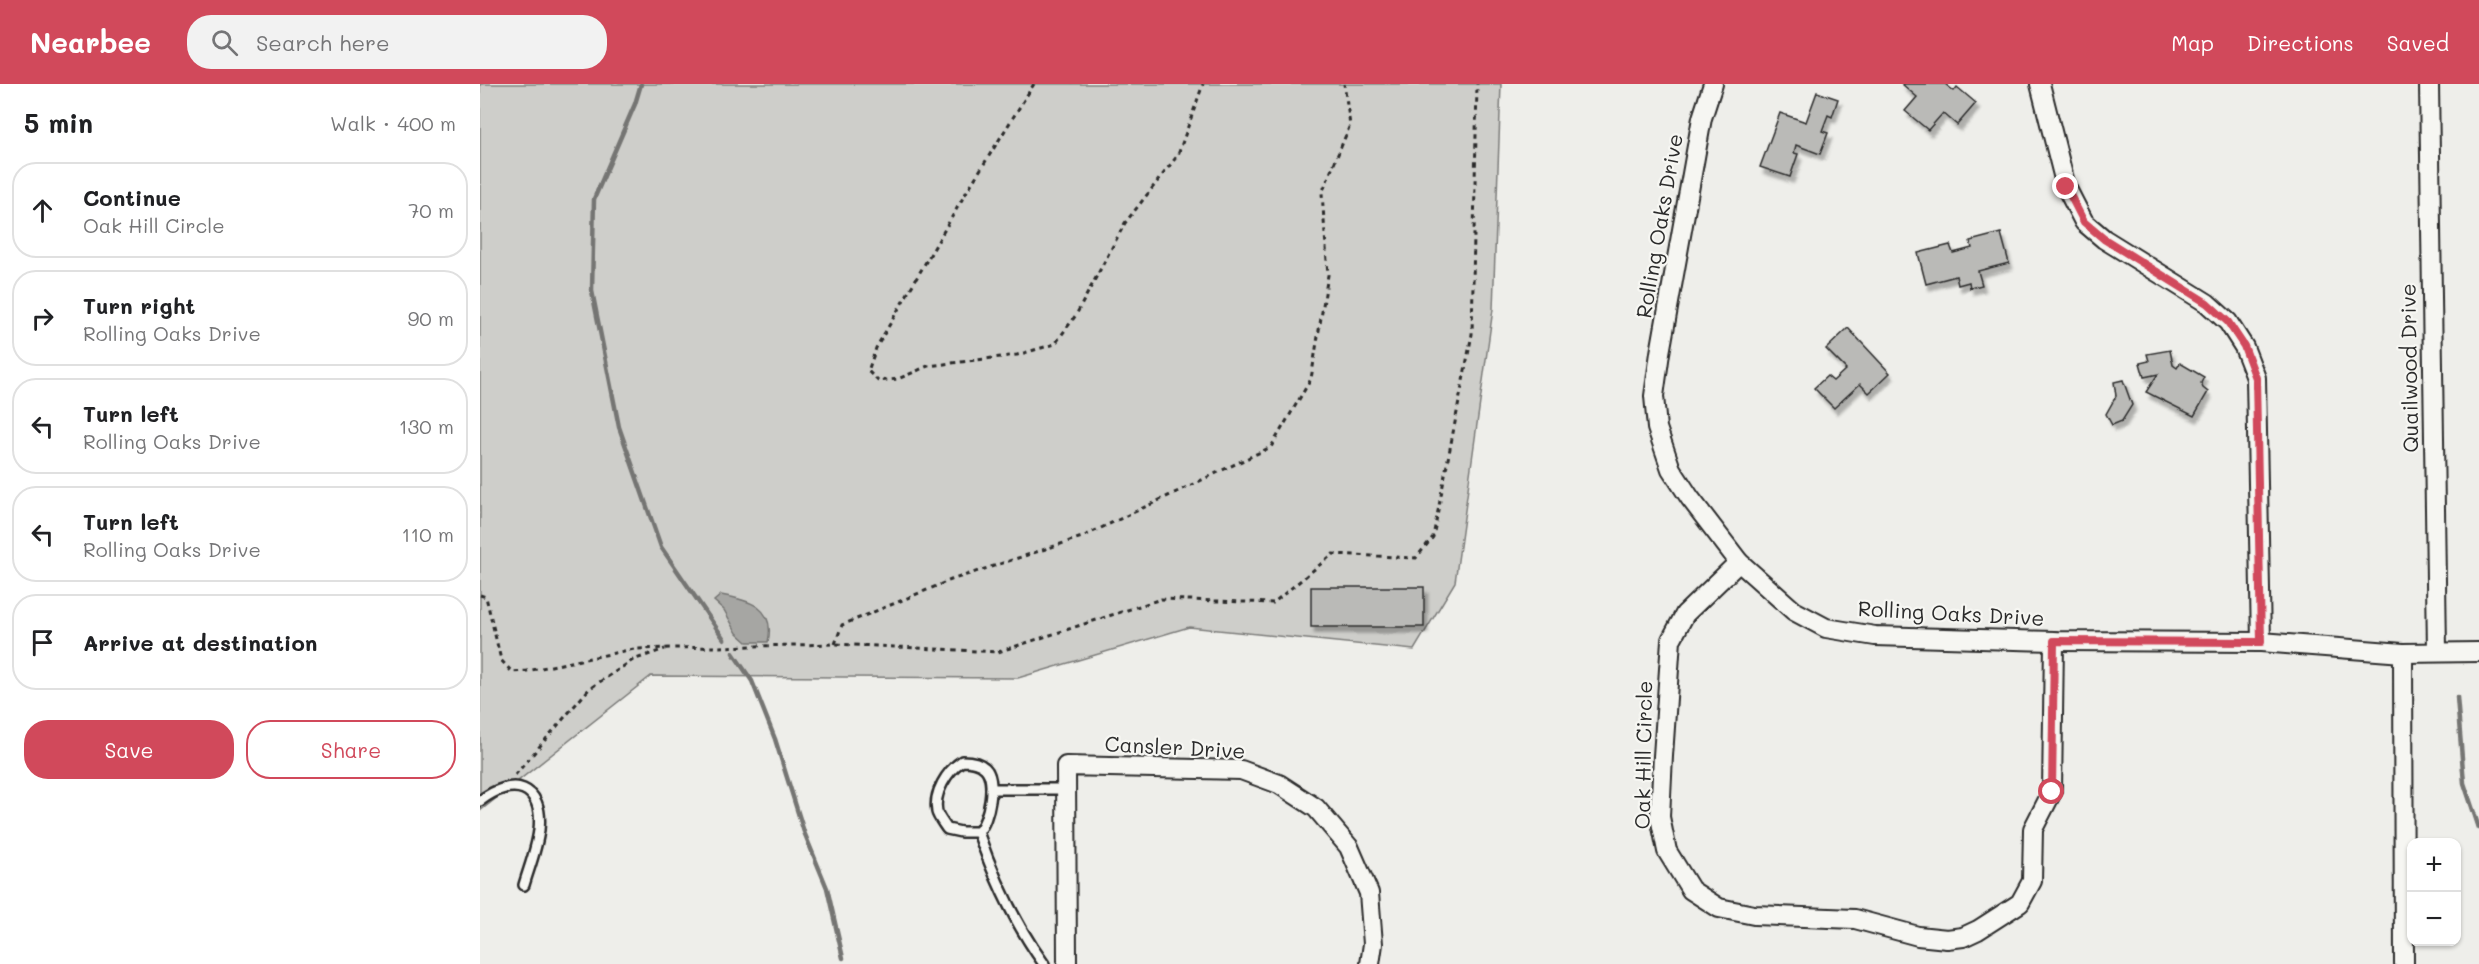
<!DOCTYPE html>
<html lang="en">
<head>
<meta charset="utf-8">
<style>
  :root { --surface:#fff; --page:#f2f2f2; --text:#202124; --muted:#757577; --line:#e0e0e0; --accent:#d1495b }
  body { margin:0; font-family:Mali,sans-serif; background:var(--page); color:var(--text) }
  .controls { position:absolute; right:18px; bottom:18px; display:grid; overflow:hidden; border-radius:12px; box-shadow:0 2px 4px #0004 }
  .controls button { width:54px; height:54px; display:grid; place-items:center; padding:0; border:0; border-bottom:2px solid var(--line); background:var(--surface); color:var(--text); font:30px sans-serif }
  .stop { position:absolute; width:18px; height:18px; margin:-14px; border:4px solid #d1495b; border-radius:50%; background:#fff }
  .stop.end { background:#d1495b; border-color:#fff; box-shadow:0 2px 6px #0008 }
  .list { margin:0; padding:0; list-style:none }
  h2 { display:flex; justify-content:space-between; align-items:center; height:78px; margin:0; padding:0 24px; font-size:26px }
  h2 small { font-size:20px; font-weight:400; color:var(--muted) }
  .list li { display:grid; grid-template-columns:39px 1fr auto; gap:18px; align-items:center; box-sizing:border-box; height:96px; margin:0 12px 12px; padding:0 12px; border:2px solid var(--line); border-radius:24px }
  .list b { display:block; font-size:22px; white-space:nowrap }
  .list p { margin:0; font-size:20px; white-space:nowrap; color:var(--muted) }
  .list em { font-size:20px; font-style:normal; color:var(--muted) }
  .actions { display:flex; gap:12px; padding:18px 24px }
  .actions a { flex:1; padding:14px 0; border:2px solid var(--accent); border-radius:24px; text-align:center; font-size:21px; color:var(--accent) }
  .actions .main { background:var(--accent); color:#fff }
  .icon { flex:none; width:33px; height:33px; fill:none; stroke:currentColor; stroke-width:2; stroke-linecap:round; stroke-linejoin:round }
  .map { position:relative; flex:none; width:1999px; height:880px; overflow:hidden }
  header { display:flex; align-items:center; gap:36px; box-sizing:border-box; height:84px; padding:0 30px; background:var(--accent); color:#fff }
  header strong { font-size:28px }
  nav { display:flex; gap:33px; margin-inline-start:auto; font-size:21px }
  .search { width:420px; height:54px; background:var(--page); display:flex; align-items:center; gap:15px; box-sizing:border-box; padding:0 21px; border-radius:24px; color:var(--muted); font-size:22px }
  main { display:flex }
  aside { flex:1; background:var(--surface) }
  .map>svg:first-child { display:block }
  .green { fill:#cececa; stroke:#7c7c7a; stroke-width:1.5 }
  .water { fill:#a6a6a3; stroke:#757573; stroke-width:1.5 }
  .lines { fill:none; stroke-linecap:round; stroke-linejoin:round }
  .stream { stroke:#757573; stroke-width:4.5 }
  .building { fill:#babab7; stroke:#2b2b2b; stroke-width:1.5; filter:url(#shadow) }
  .service-casing { stroke:#2b2b2b; stroke-width:14 }
  .minor-casing { stroke:#2b2b2b; stroke-width:22 }
  .path { stroke:#2b2b2b; stroke-width:3; stroke-dasharray:4.5 4.5; stroke-linecap:butt }
  .service { stroke:#f6f6f2; stroke-width:9 }
  .minor { stroke:#f6f6f2; stroke-width:18 }
  .route { stroke:#d1495b; stroke-width:8 }
  .labels { text-anchor:middle; stroke-width:4.5; stroke-linejoin:round; paint-order:stroke }
  .street-label { font-size:21px; fill:#2b2b2b; stroke:#f6f6f2 }
</style>
</head>
<body>
<header>
<strong>Nearbee</strong>
<div class="search"><svg class="icon" aria-label="search" viewBox="0 0 24 24"><circle cx="10" cy="10" r="6"/><path d="M15 15l6 6"/></svg>Search here</div>
<nav><a>Map</a><a>Directions</a><a>Saved</a></nav>
</header>
<main>
<aside>
<h2>5 min<small>Walk · 400 m</small></h2>
<ul class="list">
<li><svg class="icon" aria-label="ahead" viewBox="0 0 24 24"><path d="M12 20V5M6 11l6-6 6 6"/></svg><div><b>Continue</b><p>Oak Hill Circle</p></div><em>70 m</em></li>
<li><svg class="icon" aria-label="right" viewBox="0 0 24 24"><path d="M7 20v-9h11M14 6l5 5-5 5"/></svg><div><b>Turn right</b><p>Rolling Oaks Drive</p></div><em>90 m</em></li>
<li><svg class="icon" aria-label="left" viewBox="0 0 24 24"><path d="M17 20v-9H6M10 6l-5 5 5 5"/></svg><div><b>Turn left</b><p>Rolling Oaks Drive</p></div><em>130 m</em></li>
<li><svg class="icon" aria-label="left" viewBox="0 0 24 24"><path d="M17 20v-9H6M10 6l-5 5 5 5"/></svg><div><b>Turn left</b><p>Rolling Oaks Drive</p></div><em>110 m</em></li>
<li><svg class="icon" aria-label="arrive" viewBox="0 0 24 24"><path d="M6 21V4h12l-3 4 3 4H6"/></svg><div><b>Arrive at destination</b></div></li>
</ul>
<div class="actions"><a class="main">Save</a><a>Share</a></div>
</aside>
<div class="map">
<svg width="1999" height="880" viewBox="0 0 1999 880">
  <defs>
    <filter id="shadow"><feDropShadow dx="3.5" dy="6" stdDeviation="1.5" flood-color="#0004"/></filter>
  </defs>
  <rect width="100%" height="100%" fill="#eeeeea"/>
  <filter id="ink" filterUnits="userSpaceOnUse"><feTurbulence type="fractalNoise" baseFrequency=".0167" numOctaves="2"/><feDisplacementMap in="SourceGraphic" scale="12" xChannelSelector="R" yChannelSelector="G"/><feConvolveMatrix kernelMatrix="1 2 1 2 8 2 1 2 1" color-interpolation-filters="sRGB"/></filter>
  <g filter="url(#ink)">
    <!-- green -->
    <polygon class="green" points="0,0 1021,0 1013,225 975,498 934,566 709,543 538,594 171,592 0,727"/>
    <!-- water -->
    <path class="water" d="M 241,511 C 269,516 296,523 288,558 L 267,558 L 257,549 L 244,526 L 234,517 Z"/>
    <g class="lines">
      <!-- stream -->
      <g class="stream">
        <polyline points="161,0 155,20 114,115 112,207 139,343 181,463 244,555"/>
        <polyline points="253,569 272,597 295,655 324,748 347,804 363,874"/>
        <polyline points="1977,613 1984,699 1999,744"/>
      </g>
    </g>
    <!-- building -->
    <g class="building">
      <polygon points="1422,0 1465,0 1474,7 1477,3 1496,19 1477,41 1463,29 1448,46 1425,27 1437,13"/>
      <polygon points="1337,8 1358,15 1352,33 1348,31 1342,47 1348,49 1340,70 1316,61 1314,69 1318,70 1310,93 1280,83 1300,29 1326,38"/>
      <polygon points="1521,149 1529,179 1498,187 1502,201 1490,204 1489,198 1478,201 1476,192 1446,200 1438,169 1470,161 1473,169 1492,164 1490,157"/>
      <polygon points="1368,244 1410,289 1389,309 1380,300 1354,324 1334,304 1347,292 1353,297 1366,285 1346,265"/>
      <polygon points="1690,266 1693,281 1697,284 1700,279 1724,293 1721,299 1723,304 1728,308 1714,332 1666,308 1678,290 1664,293 1660,279 1669,277 1667,270"/>
      <polygon points="1643,296 1652,321 1642,337 1632,341 1626,330 1636,312 1634,298"/>
      <rect x="831" y="503" width="113" height="40"/>
    </g>
    <g class="lines">
      <defs>
        <g id="service">
          <path d="M 482,677 C 490,677 499,678 505,684 C 517,696 509,737 498,748 L 481,748 L 467,745 C 464,740 458,733 457,728 C 453,709 467,687 482,677 Z"/>
          <polyline points="511,705 586,705"/>
          <path d="M 0,717 C 32,692 64,700 59,746 C 57,764 49,784 44,801"/>
          <path d="M 498,748 C 514,794 535,840 564,880"/>
        </g>
        <g id="minor">
          <polyline points="1233,0 1222,34 1180,269 1174,312 1177,344 1191,385 1210,414 1259,478 1314,527 1346,544 1395,552 1574,557 1781,558 1923,569 1999,568"/>
          <polyline points="1560,0 1586,103 1604,138 1624,155 1727,219 1748,238 1764,263 1776,294 1781,558"/>
          <polyline points="1949,0 1957,567"/>
          <polyline points="1259,478 1205,530 1191,556 1183,672 1180,733 1187,767 1211,806 1239,824 1274,831 1375,835 1438,852 1467,855 1483,853 1498,846 1540,819 1552,797 1553,745 1572,708 1574,557"/>
          <polyline points="1923,569 1924,880"/>
          <polyline points="587,880 586,682 761,686 799,700 836,724 869,763 889,809 893,860 890,880"/>
        </g>
      </defs>
      <!-- service casing -->
      <use href="#service" class="service-casing"/>
      <!-- minor casing -->
      <use href="#minor" class="minor-casing"/>
      <!-- path -->
      <g class="path">
        <polyline points="554,0 487,107 396,264 388,287 398,297 418,295 448,282 537,271 575,260 596,231 645,139 698,71 723,0"/>
        <polyline points="0,511 6,513 21,576 32,588 47,587 154,565 355,560 518,568 681,515 793,519 853,470 936,474 953,453 992,250 997,0"/>
        <polyline points="355,560 362,541 471,496 602,453 791,363 831,295 848,191 842,109 870,41 864,0"/>
        <polyline points="35,691 109,605 153,576 185,565"/>
      </g>
      <!-- service -->
      <use href="#service" class="service"/>
      <!-- minor -->
      <use href="#minor" class="minor"/>
    </g>
  </g>
  <g class="lines" filter="url(#ink)">
    <!-- route -->
    <polyline class="route" points="1572,708 1574,557 1781,558 1776,294 1764,262 1748,238 1727,219 1624,155 1604,138 1586,103"/>
  </g>
  <g class="labels">
    <!-- street labels -->
    <g class="street-label">
      <text transform="translate(1180 142) rotate(-80)" y="7">Rolling Oaks Drive</text>
      <text transform="translate(1930 284) rotate(-91)" y="7">Quailwood Drive</text>
      <text transform="translate(1471 530) rotate(3)" y="7">Rolling Oaks Drive</text>
      <text transform="translate(695 664) rotate(3)" y="7">Cansler Drive</text>
      <text transform="translate(1164 671) rotate(-89)" y="7">Oak Hill Circle</text>
    </g>
  </g>
</svg>
<div class="controls">
<button>+</button>
<button>−</button>
</div>
<div class="stop" style="left:1572px;top:708px"></div>
<div class="stop end" style="left:1586px;top:103px"></div>
</div>
</main>
</body>
</html>
